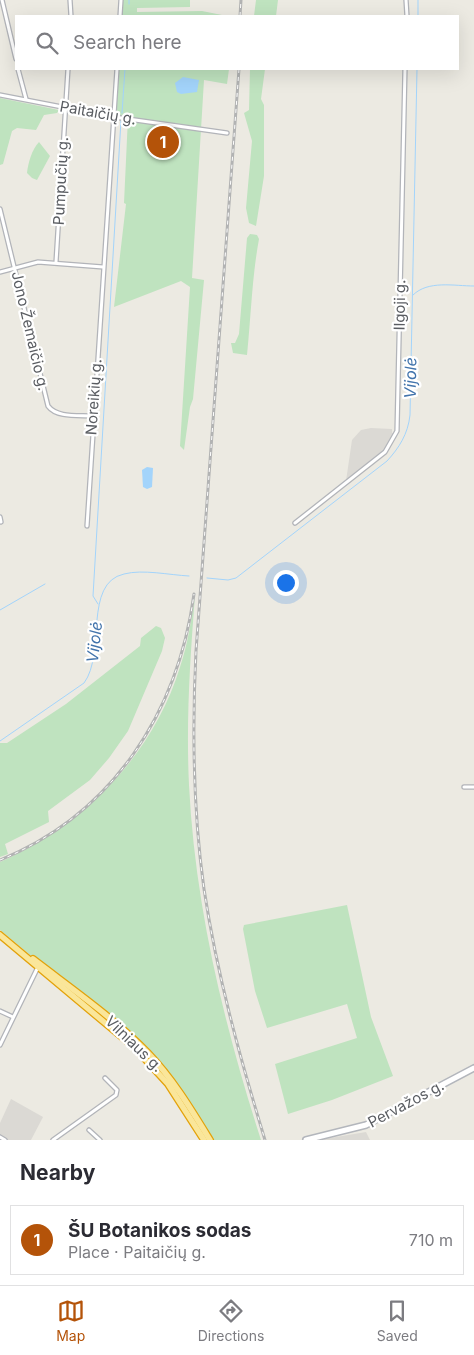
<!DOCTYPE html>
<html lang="en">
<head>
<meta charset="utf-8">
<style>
  :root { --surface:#fff; --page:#f7f7f7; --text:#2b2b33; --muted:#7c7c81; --line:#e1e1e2; --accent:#b45309 }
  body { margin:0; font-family:Inter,sans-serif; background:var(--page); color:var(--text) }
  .you { position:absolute; left:285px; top:582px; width:18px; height:18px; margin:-12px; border:4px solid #fff; border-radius:50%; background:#1a73e8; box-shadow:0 0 0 8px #1a73e833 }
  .badge { display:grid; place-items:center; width:32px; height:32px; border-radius:50%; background:var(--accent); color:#fff; font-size:16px; font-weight:700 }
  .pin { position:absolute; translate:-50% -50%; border:2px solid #fff; box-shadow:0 1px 5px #0006 }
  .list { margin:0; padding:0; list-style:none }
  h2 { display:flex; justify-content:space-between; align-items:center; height:65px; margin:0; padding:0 20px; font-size:21px }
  h2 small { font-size:16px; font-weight:400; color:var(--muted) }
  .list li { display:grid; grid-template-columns:32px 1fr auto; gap:15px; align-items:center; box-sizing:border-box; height:70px; margin:0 10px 10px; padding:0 10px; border:1px solid var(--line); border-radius:0px }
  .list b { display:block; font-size:19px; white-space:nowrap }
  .list p { margin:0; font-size:16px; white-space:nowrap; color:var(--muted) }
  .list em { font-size:16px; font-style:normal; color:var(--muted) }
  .icon { flex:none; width:28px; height:28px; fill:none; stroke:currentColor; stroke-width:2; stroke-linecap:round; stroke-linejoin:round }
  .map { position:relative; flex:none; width:474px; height:1140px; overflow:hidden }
  .search { position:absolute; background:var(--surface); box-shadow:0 5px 20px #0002; left:15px; right:15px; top:15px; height:55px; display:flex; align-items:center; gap:12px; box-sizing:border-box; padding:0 18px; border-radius:0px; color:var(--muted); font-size:19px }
  .sheet { height:145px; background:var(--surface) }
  nav { display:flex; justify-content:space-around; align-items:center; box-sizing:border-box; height:70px; border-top:1px solid var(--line); background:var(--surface); font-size:14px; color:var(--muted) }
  nav a { display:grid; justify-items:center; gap:2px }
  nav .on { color:var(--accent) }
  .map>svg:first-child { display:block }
  .industrial { fill:#dbd9d4 }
  .green { fill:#bfe3bf }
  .water { fill:#a3d4fb }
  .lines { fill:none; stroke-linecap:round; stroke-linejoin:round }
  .stream { stroke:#a3d4fb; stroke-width:1 }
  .minor-casing { stroke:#b2b4b9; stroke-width:5.5 }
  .secondary-casing { stroke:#b3b6bc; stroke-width:8 }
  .trunk-casing { stroke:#e3a20a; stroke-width:8 }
  .minor { stroke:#fff; stroke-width:3 }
  .secondary { stroke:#fff; stroke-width:5 }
  .trunk { stroke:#fae69a; stroke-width:5.5 }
  .rail-casing { stroke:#b2b3b3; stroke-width:3 }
  .rail { stroke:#fff; stroke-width:1; stroke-dasharray:4; stroke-linecap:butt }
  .labels { text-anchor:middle; stroke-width:4.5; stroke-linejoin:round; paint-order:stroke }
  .street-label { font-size:15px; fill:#5a5d62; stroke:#fff }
  .water-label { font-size:16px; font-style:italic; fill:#4274ac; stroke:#fff }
</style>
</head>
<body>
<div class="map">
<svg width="474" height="1140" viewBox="0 0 474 1140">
  <rect width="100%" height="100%" fill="#eceae2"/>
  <!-- industrial -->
  <g class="industrial">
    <polygon points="371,428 392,429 392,433 395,433 384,451 346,481 352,440 361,430"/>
    <polygon points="11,1099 43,1117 31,1140 0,1140 0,1123"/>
    <polygon points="366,1132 370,1140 322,1140 324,1139"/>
  </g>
  <!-- green -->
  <g class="green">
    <polygon points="123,0 190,0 190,7 137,8 137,12 202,11 227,16 122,16"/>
    <polygon points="256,0 278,0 276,16 254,16"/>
    <polygon points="119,69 229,69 227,84 204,80 192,278 204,280 193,399 190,407 184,450 180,446 190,287 181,281 114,307 126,204 124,203 128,117 116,115"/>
    <polygon points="250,69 265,69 261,99 264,105 264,176 256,226 249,223 246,208 252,141 244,113 249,110"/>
    <polygon points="0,98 59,110 57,113 44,115 36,130 17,128 12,131 3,164 0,165"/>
    <path d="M 39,142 L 50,156 L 37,180 L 32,178 L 27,173 C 28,163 32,149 39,142 Z"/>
    <path d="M 250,234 L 257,235 L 259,239 C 252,277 251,316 247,355 L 233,353 L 231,343 L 235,343 L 239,334 L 247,238 Z"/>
    <path d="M 195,596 C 190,659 186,722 189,785 C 195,906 224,1025 261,1140 L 214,1140 L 186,1096 L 161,1064 L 0,930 L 0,862 C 84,825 153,755 180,667 C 188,644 191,620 195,596 Z"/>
    <polygon points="156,626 161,628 165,638 162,651 128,731 109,758 90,780 48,811 49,822 5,844 8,854 0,857 0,743 7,743 66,704 140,646 141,638"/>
    <polygon points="347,905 371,1017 393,1076 332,1100 288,1114 275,1064 357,1038 347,1004 267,1028 255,991 243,929 244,925"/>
  </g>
  <!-- water -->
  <g class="water">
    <polygon points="183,77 199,80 197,92 181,94 177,92 175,83"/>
    <polygon points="147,467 153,468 152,487 147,489 143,487 142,470"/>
  </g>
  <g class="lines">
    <!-- stream -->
    <g class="stream">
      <polyline points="129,4 129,0"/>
      <polyline points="418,16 418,0"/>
      <polyline points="122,113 125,69"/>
      <path d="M 413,295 C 428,280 454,286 474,286"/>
      <path d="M 207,578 L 228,580 L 236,578 L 387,461 C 399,448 408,434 410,415 L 417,69"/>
      <polyline points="98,604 93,596 121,120"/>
      <polyline points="0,610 45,584"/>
      <path d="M 0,741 L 84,683 C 106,654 83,583 124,574 C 143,569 169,575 189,576"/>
    </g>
    <defs>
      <g id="minor">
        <polyline points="2,0 16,59"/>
        <polyline points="70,0 71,16"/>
        <polyline points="406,0 407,16"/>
        <polyline points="120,16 121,0"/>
        <polyline points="18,69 26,99"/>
        <polyline points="0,95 114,117 227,133"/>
        <path d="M 0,209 L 48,406 C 57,418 78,415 93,416"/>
        <polyline points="56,262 68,69"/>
        <polyline points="0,272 38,262 103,267"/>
        <polyline points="0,517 1,522"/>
        <polyline points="295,523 385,452 397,431 405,69"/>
        <polyline points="87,526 117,69"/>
        <polyline points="464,787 474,787"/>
        <polyline points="0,1011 13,1017"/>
        <polyline points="0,1045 38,967"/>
        <polyline points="89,1130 100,1140"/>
        <polyline points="0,1137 5,1140"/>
        <polyline points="53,1140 116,1095 117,1090 105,1078"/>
      </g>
      <polyline id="secondary" points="306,1140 366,1125 474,1068"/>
      <g id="trunk">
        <polyline points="0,935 135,1048 168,1084 204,1140"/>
        <path d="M 33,959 C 72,989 114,1018 148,1053 C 173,1079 191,1109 210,1140"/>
      </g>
    </defs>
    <!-- minor casing -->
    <use href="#minor" class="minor-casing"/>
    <!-- secondary casing -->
    <use href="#secondary" class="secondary-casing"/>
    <!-- trunk casing -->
    <use href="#trunk" class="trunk-casing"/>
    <!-- minor -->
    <use href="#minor" class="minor"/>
    <!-- secondary -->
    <use href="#secondary" class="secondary"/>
    <!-- trunk -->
    <use href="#trunk" class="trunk"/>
    <defs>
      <g id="rail">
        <polyline points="240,16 241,0"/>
        <path d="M 239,69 L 196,651 C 192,730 193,810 204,889 C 217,975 240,1058 265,1140"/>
        <path d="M 0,860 C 113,814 178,712 194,594"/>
      </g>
    </defs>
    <!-- rail casing -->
    <use href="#rail" class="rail-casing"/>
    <!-- rail -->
    <use href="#rail" class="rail"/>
  </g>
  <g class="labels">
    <!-- street labels -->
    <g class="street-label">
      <text transform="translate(98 113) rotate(10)" y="5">Paitaičių g.</text>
      <text transform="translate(61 181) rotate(-87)" y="5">Pumpučių g.</text>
      <text transform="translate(400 305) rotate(-89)" y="5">Ilgoji g.</text>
      <text transform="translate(30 331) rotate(77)" y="5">Jono Žemaičio g.</text>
      <text transform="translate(94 397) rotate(-86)" y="5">Noreikių g.</text>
      <text transform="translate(134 1044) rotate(44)" y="5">Vilniaus g.</text>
      <text transform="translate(406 1104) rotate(-28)" y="5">Pervažos g.</text>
    </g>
    <!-- water labels -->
    <g class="water-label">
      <text transform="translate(410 378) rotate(-89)" y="6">Vijolė</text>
      <text transform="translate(94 642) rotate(-84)" y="6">Vijolė</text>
    </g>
  </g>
</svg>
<div class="you"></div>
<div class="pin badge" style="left:163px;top:142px">1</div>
<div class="search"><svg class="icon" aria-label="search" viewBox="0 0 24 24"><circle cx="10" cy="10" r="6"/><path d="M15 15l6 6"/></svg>Search here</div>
</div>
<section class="sheet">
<h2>Nearby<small></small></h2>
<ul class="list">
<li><span class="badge">1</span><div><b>ŠU Botanikos sodas</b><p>Place · Paitaičių g.</p></div><em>710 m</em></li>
</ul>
</section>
<nav>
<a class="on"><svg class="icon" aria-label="map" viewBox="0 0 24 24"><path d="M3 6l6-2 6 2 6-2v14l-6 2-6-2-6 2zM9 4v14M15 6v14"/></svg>Map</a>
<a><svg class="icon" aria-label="directions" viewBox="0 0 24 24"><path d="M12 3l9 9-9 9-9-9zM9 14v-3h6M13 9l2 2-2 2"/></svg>Directions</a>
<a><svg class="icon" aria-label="saved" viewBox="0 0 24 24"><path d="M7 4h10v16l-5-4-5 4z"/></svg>Saved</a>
</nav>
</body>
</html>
